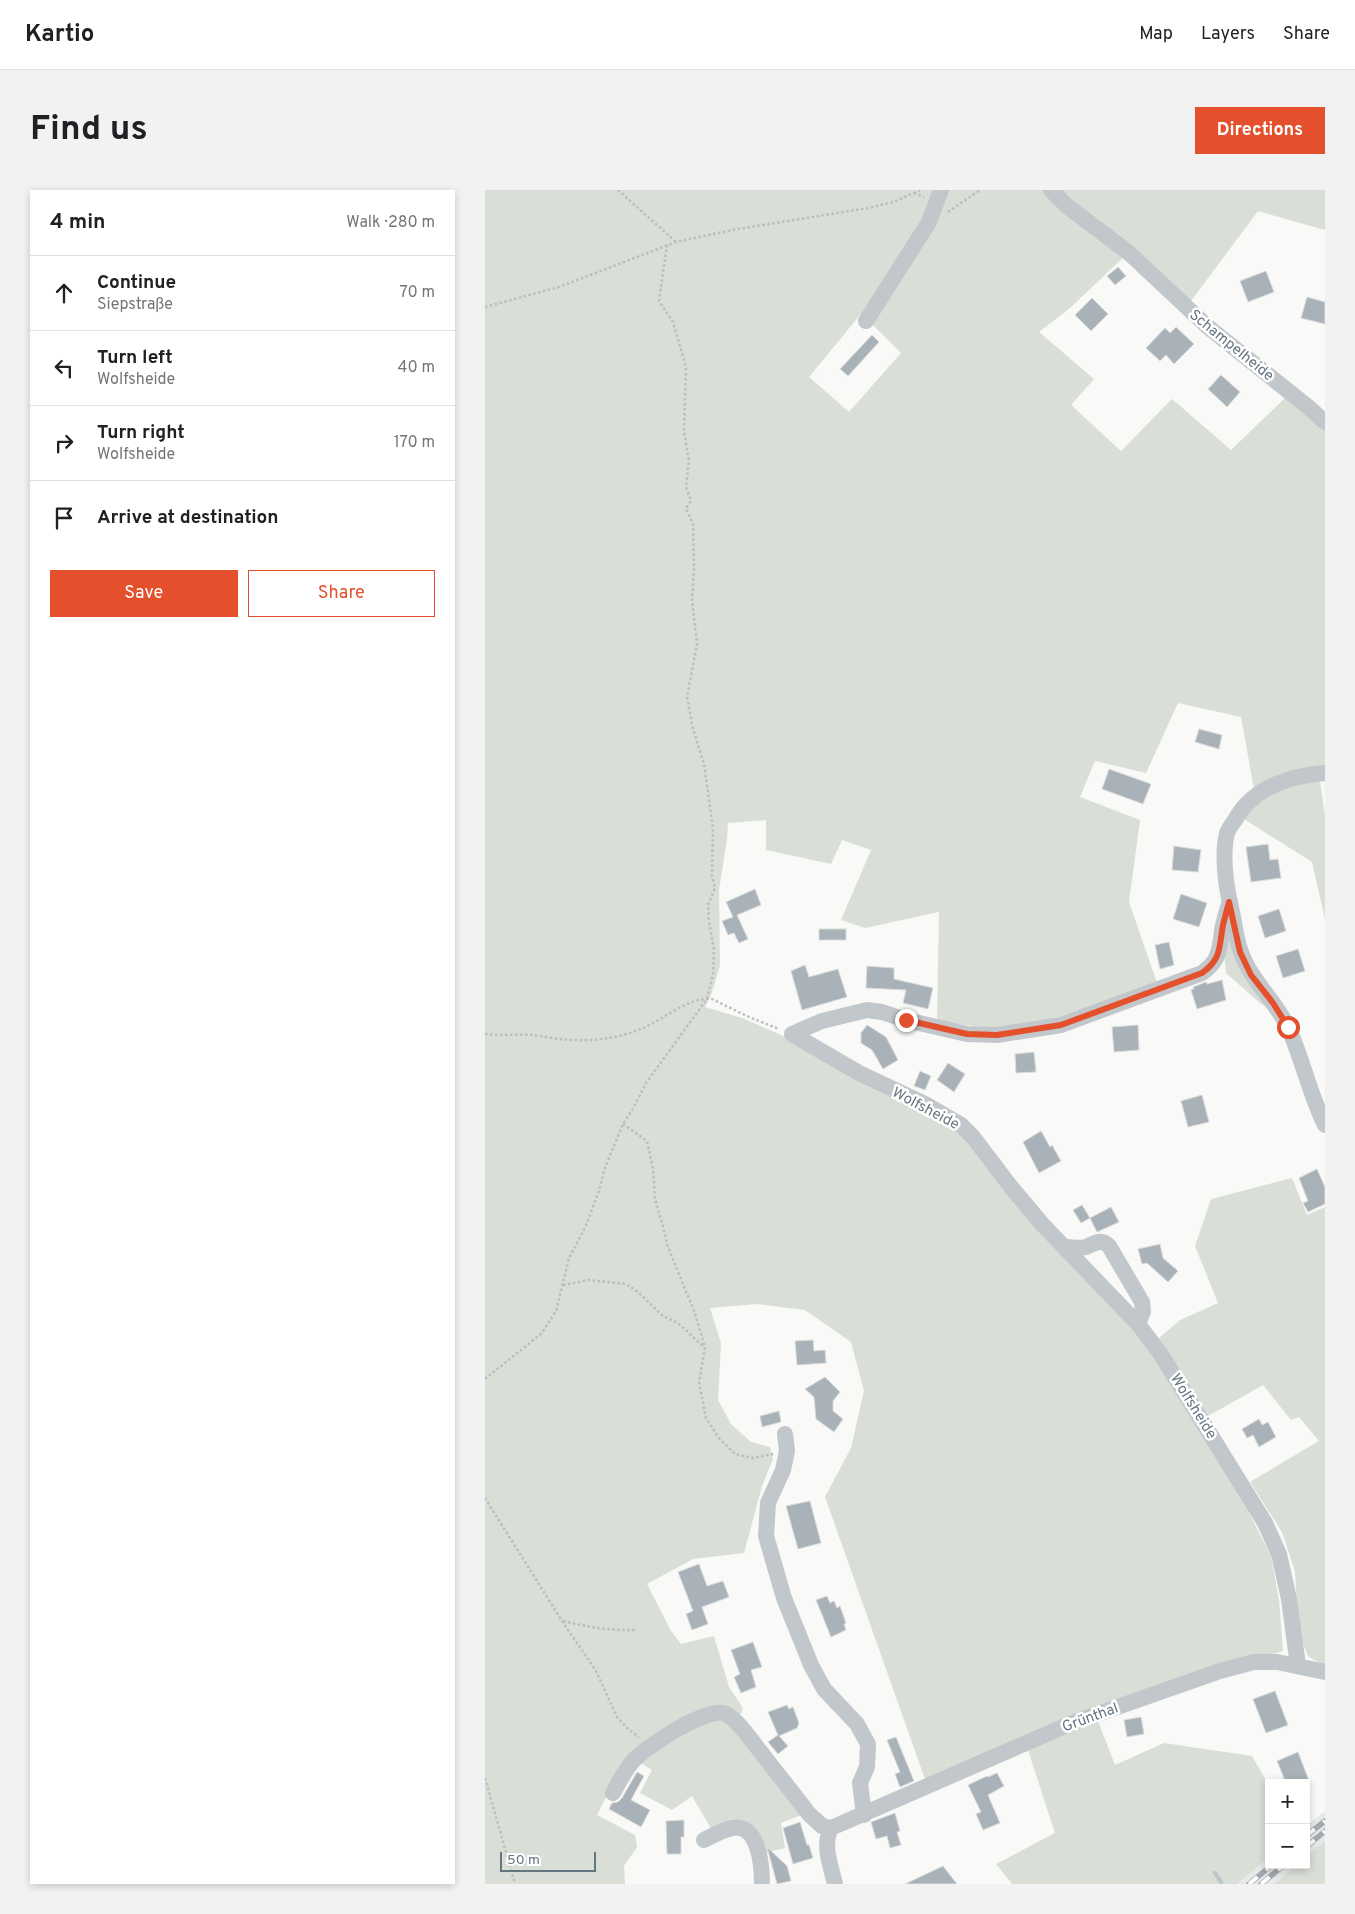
<!DOCTYPE html>
<html lang="en">
<head>
<meta charset="utf-8">
<style>
  :root { --surface:#fff; --page:#f2f2f2; --text:#202124; --muted:#757577; --line:#e0e0e0; --accent:#e44f2c }
  body { margin:0; font-family:Overpass,sans-serif; background:var(--page); color:var(--text) }
  .controls { position:absolute; right:15px; bottom:15px; display:grid; overflow:hidden; border-radius:0px; box-shadow:0 2px 8px #0003 }
  .controls button { width:45px; height:45px; display:grid; place-items:center; padding:0; border:0; border-bottom:1px solid var(--line); background:var(--surface); color:var(--text); font:25px sans-serif }
  .scale { position:absolute; left:15px; bottom:12px; width:96px; box-sizing:border-box; padding-left:5px; border:2px solid #647682; border-top:0; font-size:14px; line-height:18px; white-space:nowrap; color:#647682; -webkit-text-stroke:4px #fff; paint-order:stroke }
  .stop { position:absolute; width:15px; height:15px; margin:-11px; border:4px solid #e44f2c; border-radius:50%; background:#fff }
  .stop.end { background:#e44f2c; border-color:#fff; box-shadow:0 1px 5px #0008 }
  .list { margin:0; padding:0; list-style:none }
  h2 { display:flex; justify-content:space-between; align-items:center; height:65px; margin:0; padding:0 20px; font-size:21px }
  h2 small { font-size:16px; font-weight:400; color:var(--muted) }
  .list li { display:grid; grid-template-columns:32px 1fr auto; gap:15px; align-items:center; box-sizing:border-box; height:75px; padding:0 20px; border-top:1px solid var(--line) }
  .list b { display:block; font-size:19px; white-space:nowrap }
  .list p { margin:0; font-size:16px; white-space:nowrap; color:var(--muted) }
  .list em { font-size:16px; font-style:normal; color:var(--muted) }
  .actions { display:flex; gap:10px; padding:15px 20px }
  .actions a { flex:1; padding:11px 0; border:1px solid var(--accent); border-radius:0px; text-align:center; font-size:18px; color:var(--accent) }
  .actions .main { background:var(--accent); color:#fff }
  .icon { flex:none; width:28px; height:28px; fill:none; stroke:currentColor; stroke-width:2; stroke-linecap:round; stroke-linejoin:round }
  .map { position:relative; flex:none; width:840px; height:1694px; overflow:hidden; border-radius:0px }
  header { display:flex; align-items:center; gap:30px; box-sizing:border-box; height:70px; padding:0 25px; background:var(--surface); border-bottom:1px solid var(--line) }
  header strong { font-size:24px }
  nav { display:flex; gap:28px; margin-inline-start:auto; font-size:18px }
  .intro { display:flex; align-items:center; justify-content:space-between; box-sizing:border-box; height:120px; padding:0 30px }
  h1 { margin:0; font-size:35px }
  .button { padding:12px 22px; border-radius:0px; background:var(--accent); color:#fff; font-size:18px; font-weight:700 }
  main { display:flex; gap:30px; padding:0 30px }
  aside { flex:1; background:var(--surface); border-radius:0px; box-shadow:0 2px 8px #0003 }
  .map>svg:first-child { display:block }
  .built { fill:#e7e8e8 }
  .green { fill:#d9ded6; fill-rule:evenodd }
  .lines { fill:none; stroke-linecap:round; stroke-linejoin:round }
  .stream { stroke:#bac6ca; stroke-width:4 }
  .building { fill:#a9b2b8; stroke:#dbdbd9 }
  .path { stroke:#babec1; stroke-width:2.5; stroke-dasharray:2.5 2.5; stroke-linecap:butt }
  .minor { stroke:#c2c7cb; stroke-width:16 }
  .rail-casing { stroke:#a1a9af; stroke-width:5.5 }
  .rail { stroke:#fff; stroke-width:4; stroke-dasharray:11; stroke-linecap:butt }
  .route { stroke:#e44f2c; stroke-width:6 }
  .labels { text-anchor:middle; stroke-width:5; stroke-linejoin:round; paint-order:stroke }
  .street-label { font-size:15px; fill:#647682; stroke:#fff }
</style>
</head>
<body>
<header>
<strong>Kartio</strong>
<nav><a>Map</a><a>Layers</a><a>Share</a></nav>
</header>
<div class="intro"><h1>Find us</h1><a class="button">Directions</a></div>
<main>
<aside>
<h2>4 min<small>Walk · 280 m</small></h2>
<ul class="list">
<li><svg class="icon" aria-label="ahead" viewBox="0 0 24 24"><path d="M12 20V5M6 11l6-6 6 6"/></svg><div><b>Continue</b><p>Siepstraße</p></div><em>70 m</em></li>
<li><svg class="icon" aria-label="left" viewBox="0 0 24 24"><path d="M17 20v-9H6M10 6l-5 5 5 5"/></svg><div><b>Turn left</b><p>Wolfsheide</p></div><em>40 m</em></li>
<li><svg class="icon" aria-label="right" viewBox="0 0 24 24"><path d="M7 20v-9h11M14 6l5 5-5 5"/></svg><div><b>Turn right</b><p>Wolfsheide</p></div><em>170 m</em></li>
<li><svg class="icon" aria-label="arrive" viewBox="0 0 24 24"><path d="M6 21V4h12l-3 4 3 4H6"/></svg><div><b>Arrive at destination</b></div></li>
</ul>
<div class="actions"><a class="main">Save</a><a>Share</a></div>
</aside>
<div class="map">
<svg width="840" height="1694" viewBox="0 0 840 1694">
  <rect width="100%" height="100%" fill="#f9f9f7"/>
  <!-- built -->
  <g class="built">
    <polygon points="840,1621 840,1651 821,1667 821,1636"/>
    <polygon points="784,1667 784,1675 811,1675 789,1694 752,1694"/>
  </g>
  <!-- green -->
  <g class="green">
    <path d="M 0,0 L 840,0 L 840,40 L 773,21 L 703,115 L 641,65 L 585,118 L 554,142 L 609,189 L 586,215 L 636,261 L 687,209 L 746,260 L 801,207 L 832,229 L 840,240 L 840,577 L 769,599 L 756,527 L 693,513 L 661,583 L 610,571 L 595,607 L 655,630 L 644,712 L 672,793 L 572,828 L 509,838 L 452,832 L 454,722 L 380,738 L 356,730 L 386,660 L 357,650 L 346,674 L 281,660 L 281,630 L 243,633 L 242,649 L 234,700 L 235,776 L 226,805 L 220,817 L 257,828 L 303,848 L 471,938 L 645,1137 L 669,1167 L 762,1319 L 786,1366 L 794,1410 L 798,1461 L 608,1518 L 630,1575 L 679,1553 L 767,1566 L 784,1595 L 784,1667 L 752,1694 L 527,1694 L 511,1674 L 570,1643 L 539,1548 L 441,1592 L 340,1307 L 366,1258 L 379,1201 L 366,1152 L 320,1120 L 272,1114 L 225,1118 L 236,1153 L 233,1210 L 246,1234 L 266,1252 L 285,1257 L 288,1269 L 277,1296 L 259,1363 L 208,1369 L 162,1394 L 186,1441 L 196,1454 L 229,1446 L 244,1497 L 258,1518 L 256,1524 L 234,1521 L 319,1624 L 296,1633 L 300,1658 L 279,1663 L 272,1645 L 227,1640 L 207,1606 L 187,1620 L 155,1603 L 167,1580 L 146,1567 L 124,1602 L 112,1625 L 150,1645 L 152,1657 L 139,1676 L 140,1694 L 0,1694 ZM 375,125 L 385,132 L 416,163 L 364,222 L 324,187 Z"/>
    <polygon points="835,591 840,626 840,729 827,672 757,628 781,605 805,593"/>
    <polygon points="745,738 781,816 776,814 741,783 739,762"/>
    <polygon points="807,988 822,1025 840,1017 840,1477 823,1466 816,1449 812,1417 810,1381 797,1342 765,1292 834,1251 814,1227 806,1230 778,1195 723,1226 674,1148 695,1130 733,1113 710,1056 726,1009"/>
    <polygon points="840,1651 840,1694 789,1694 811,1675 821,1675 821,1667"/>
  </g>
  <g class="lines">
    <!-- stream -->
    <polyline class="stream" points="730,1683 736,1692"/>
  </g>
  <!-- building -->
  <g class="building">
    <polygon points="633,77 641,86 630,95 622,86"/>
    <polygon points="781,81 789,102 763,112 755,91"/>
    <polygon points="822,107 840,112 840,134 816,128"/>
    <polygon points="607,108 623,124 606,141 590,125"/>
    <polygon points="691,137 709,154 689,174 681,165 675,171 661,158 680,138 685,143"/>
    <polygon points="387,145 394,152 363,186 355,179"/>
    <polygon points="736,185 755,202 742,217 723,199"/>
    <polygon points="714,539 737,545 734,559 710,552"/>
    <polygon points="624,579 666,594 658,614 617,599"/>
    <polygon points="783,654 785,670 793,669 796,688 766,692 761,657"/>
    <polygon points="689,656 716,660 713,682 687,680"/>
    <polygon points="270,699 276,715 252,725 263,749 254,753 249,743 243,745 237,731 248,727 241,712"/>
    <polygon points="696,704 722,713 714,737 688,729"/>
    <polygon points="794,719 801,741 780,748 773,726"/>
    <rect x="334" y="739" width="27" height="11"/>
    <polygon points="684,752 689,775 675,779 670,755"/>
    <polygon points="813,759 820,781 798,788 791,766"/>
    <polygon points="320,775 324,787 353,779 362,807 317,820 306,781"/>
    <polygon points="382,776 409,778 409,789 448,798 443,819 418,813 421,800 381,798"/>
    <polygon points="737,790 741,810 712,819 706,800 709,799 708,797 721,792 722,794"/>
    <polygon points="382,835 401,847 413,870 398,879 387,860 376,853 376,843"/>
    <polygon points="653,835 654,860 629,862 627,837"/>
    <polygon points="549,862 551,882 531,883 530,864"/>
    <polygon points="463,873 480,884 469,902 452,890"/>
    <polygon points="435,881 446,886 440,900 429,896"/>
    <polygon points="717,905 724,932 703,937 696,911"/>
    <polygon points="556,941 565,957 567,955 576,971 554,983 538,952"/>
    <polygon points="832,979 840,997 840,1014 823,1022 818,1013 823,1011 814,988"/>
    <polygon points="597,1015 605,1028 596,1033 588,1020"/>
    <polygon points="626,1017 634,1032 612,1042 605,1028"/>
    <polygon points="675,1054 678,1068 693,1081 683,1092 662,1073 657,1074 653,1059"/>
    <polygon points="328,1150 329,1161 340,1160 341,1173 312,1175 310,1151"/>
    <polygon points="340,1187 355,1202 348,1211 348,1221 358,1229 349,1242 331,1229 329,1207 320,1199"/>
    <polygon points="294,1221 296,1232 277,1237 275,1226"/>
    <polygon points="774,1229 777,1235 783,1232 791,1247 774,1257 768,1245 762,1248 757,1239"/>
    <polygon points="325,1311 336,1353 313,1359 301,1316"/>
    <polygon points="214,1374 222,1396 238,1391 244,1407 217,1417 223,1434 207,1440 201,1424 208,1421 193,1382"/>
    <polygon points="342,1406 345,1413 349,1411 352,1418 355,1416 361,1433 359,1434 361,1440 346,1447 331,1410"/>
    <polygon points="268,1452 277,1477 266,1480 271,1497 256,1503 249,1487 255,1484 246,1460"/>
    <polygon points="790,1501 803,1535 781,1543 768,1509"/>
    <polygon points="302,1515 304,1519 308,1517 314,1533 312,1538 294,1546 303,1556 293,1564 283,1552 293,1545 283,1522"/>
    <polygon points="656,1527 659,1544 642,1547 639,1530"/>
    <polygon points="411,1547 429,1591 415,1597 410,1584 415,1582 402,1550"/>
    <polygon points="813,1562 825,1593 801,1593 792,1571"/>
    <polygon points="152,1582 159,1586 146,1610 165,1620 156,1637 124,1619 127,1613 133,1612 137,1608"/>
    <polygon points="512,1583 519,1596 503,1605 515,1633 498,1640 491,1624 496,1622 483,1595 502,1586 503,1587"/>
    <polygon points="410,1623 415,1641 412,1642 416,1655 405,1658 402,1646 391,1649 386,1632"/>
    <polygon points="199,1630 199,1647 196,1647 196,1664 182,1664 181,1631"/>
    <polygon points="315,1632 322,1655 324,1655 328,1668 308,1674 298,1638"/>
    <polygon points="282,1657 302,1676 306,1691 292,1694"/>
    <polygon points="458,1676 472,1694 420,1694"/>
  </g>
  <g class="lines">
    <!-- path -->
    <g class="path">
      <polyline points="133,0 191,52"/>
      <polyline points="429,3 439,7"/>
      <polyline points="463,22 495,0"/>
      <polyline points="0,117 74,97 191,52 247,40 383,18 409,12 435,0"/>
      <path d="M 0,844 C 15,846 31,844 46,845 C 60,846 74,850 89,850 C 110,851 133,848 153,840 C 177,832 200,807 227,809 L 264,827 L 294,839"/>
      <polyline points="138,934 162,951 168,979 170,1009 177,1033 183,1057 209,1121 220,1157 214,1192 221,1228 234,1248 250,1264 268,1268 288,1264"/>
      <polyline points="78,1095 104,1090 141,1094 153,1102 178,1126 193,1133 218,1156"/>
      <polyline points="0,1189 57,1143 71,1121 84,1068 100,1038 114,1001 119,980 138,934 149,917 161,893 222,809 228,785 229,759 224,732 223,715 230,698 227,686 228,639 219,574 208,539 202,507 212,454 207,410 209,378 208,334 201,318 206,311 201,297 204,271 199,242 201,177 188,132 174,111 182,55"/>
      <polyline points="0,1308 77,1431 111,1481 132,1527 142,1538 154,1547"/>
      <path d="M 78,1431 C 103,1437 127,1441 152,1440"/>
      <polyline points="0,1588 30,1694"/>
    </g>
    <!-- minor -->
    <g class="minor">
      <polyline points="566,0 582,16 644,63 723,137 822,216 840,232"/>
      <polyline points="381,131 444,32 456,0"/>
      <path d="M 840,583 C 805,586 768,597 750,630 C 747,634 744,638 742,643 C 736,668 741,697 747,722 C 750,735 751,750 756,762 C 766,791 791,811 804,839 C 818,871 825,905 840,935"/>
      <path d="M 745,712 C 742,719 740,727 738,735 C 734,756 737,769 717,783 L 576,835 L 512,845 L 482,844 L 421,830 L 397,822 L 382,820 L 337,831 L 307,844 L 374,883 L 440,914 L 476,935 L 488,947 L 526,997 L 557,1034 L 653,1134 L 675,1163 L 780,1333 L 794,1364 L 804,1409 L 813,1476"/>
      <path d="M 580,1057 C 587,1057 595,1059 601,1057 C 611,1053 615,1048 624,1056 L 657,1112 L 658,1122 L 653,1134"/>
      <polyline points="300,1244 302,1261 298,1280 283,1313 281,1346 299,1408 326,1475 339,1499 372,1534 383,1554 382,1577 375,1593 379,1625"/>
      <path d="M 128,1603 C 134,1592 140,1580 148,1571 C 160,1557 224,1515 241,1524 C 255,1532 265,1549 275,1561 C 291,1582 308,1603 324,1624 L 337,1636 L 346,1638"/>
      <path d="M 219,1650 C 228,1646 238,1639 248,1638 C 274,1633 277,1677 277,1694"/>
      <path d="M 350,1694 C 346,1676 337,1656 346,1638 L 587,1533 L 735,1481 L 769,1472 L 792,1472 L 840,1482"/>
    </g>
    <defs>
      <g id="rail">
        <polyline points="821,1646 840,1631"/>
        <polyline points="821,1657 840,1641"/>
        <polyline points="764,1694 787,1675"/>
        <polyline points="776,1694 799,1675"/>
      </g>
    </defs>
    <!-- rail casing -->
    <use href="#rail" class="rail-casing"/>
    <!-- rail -->
    <use href="#rail" class="rail"/>
  </g>
  <g class="lines">
    <!-- route -->
    <path class="route" d="M 421,830 L 482,844 L 512,845 L 576,835 L 717,783 C 737,769 734,756 738,735 C 740,727 742,719 744,712 L 755,762 L 766,785 L 788,813 L 803,837"/>
  </g>
  <g class="labels">
    <!-- street labels -->
    <g class="street-label">
      <text transform="translate(747 155) rotate(39)" y="5">Schampelheide</text>
      <text transform="translate(441 918) rotate(28)" y="5">Wolfsheide</text>
      <text transform="translate(709 1216) rotate(58)" y="5">Wolfsheide</text>
      <text transform="translate(605 1527) rotate(-20)" y="5">Grünthal</text>
    </g>
  </g>
</svg>
<div class="controls">
<button>+</button>
<button>−</button>
</div>
<div class="scale">50 m</div>
<div class="stop" style="left:803px;top:837px"></div>
<div class="stop end" style="left:421px;top:830px"></div>
</div>
</main>
</body>
</html>
